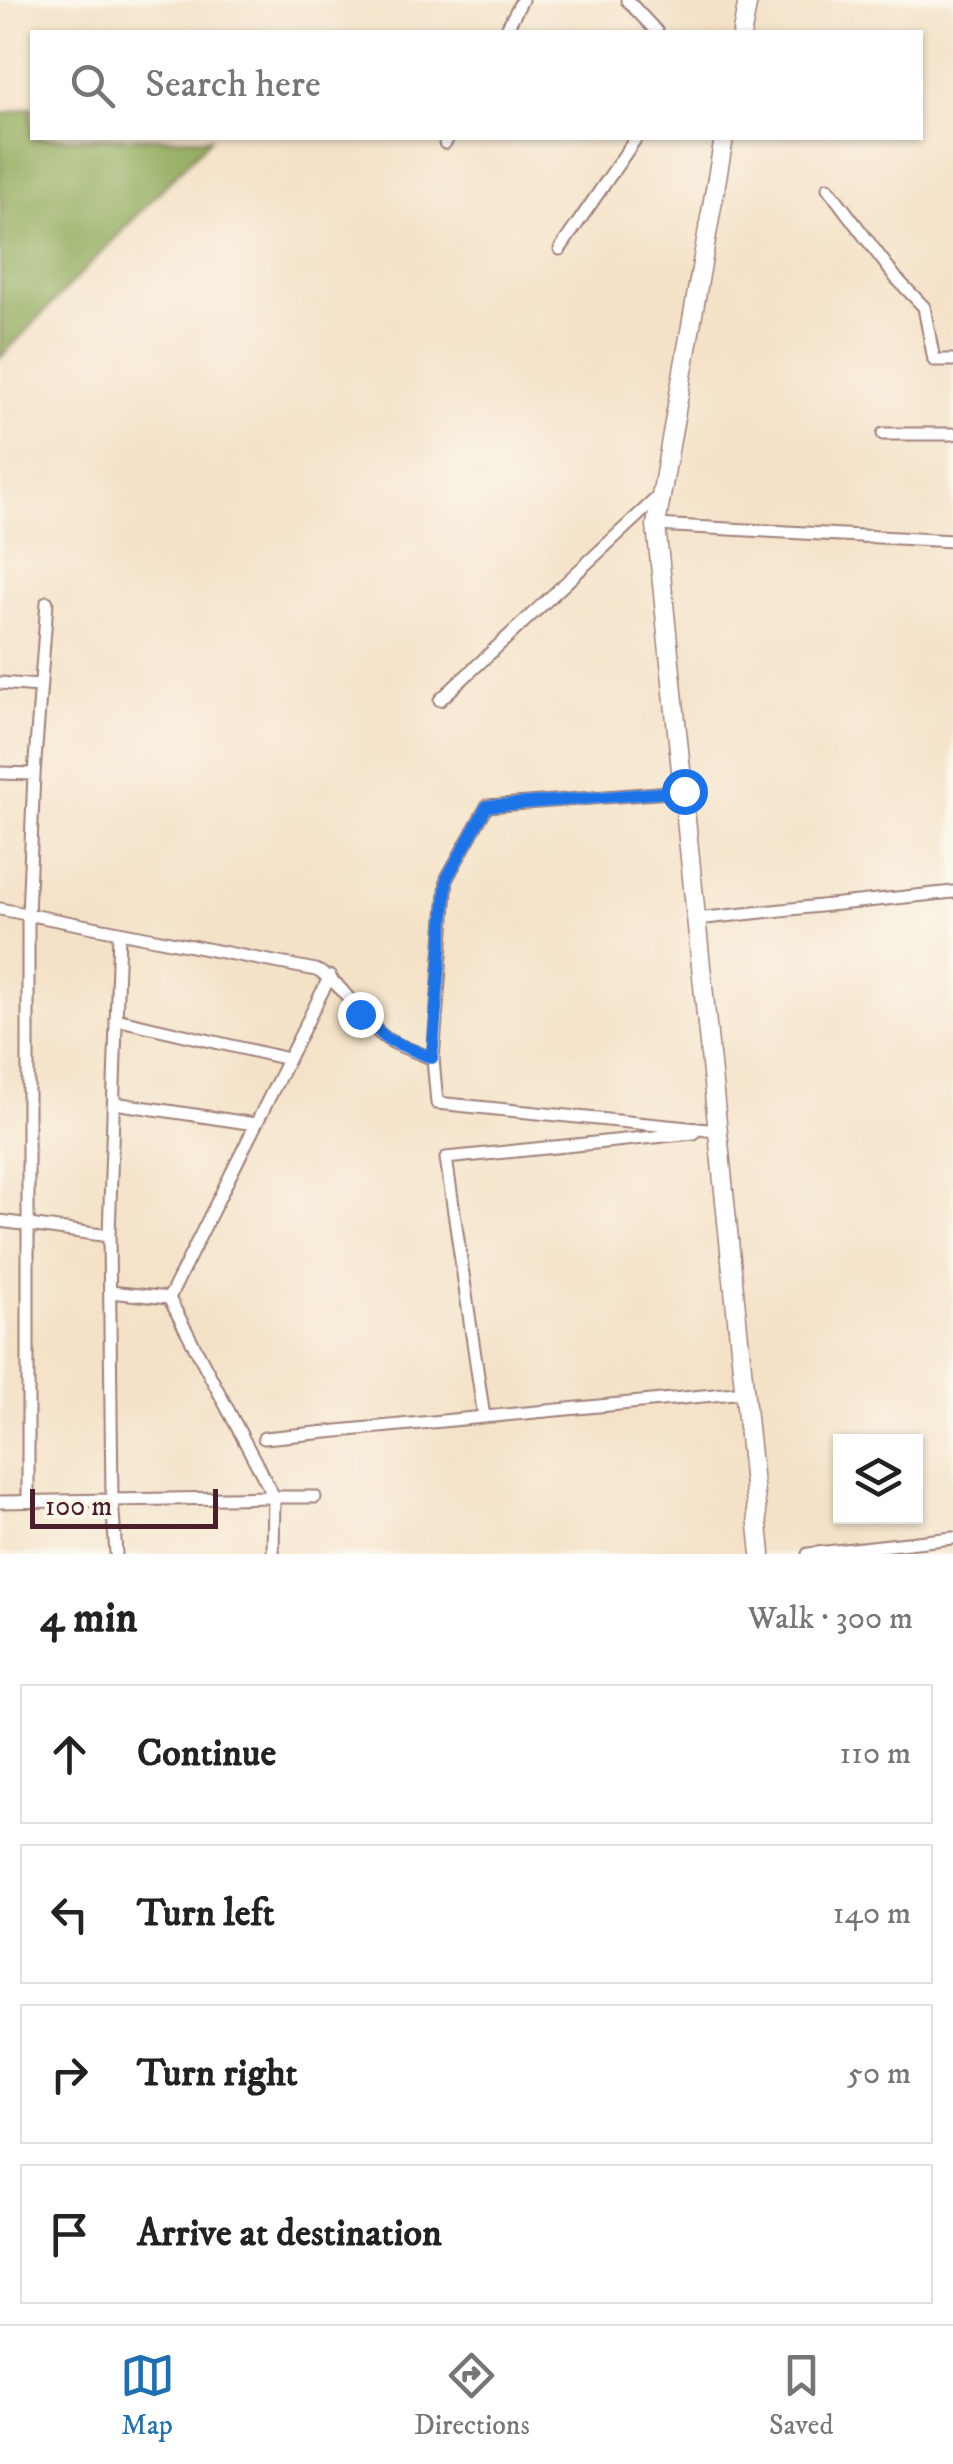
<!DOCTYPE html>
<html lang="en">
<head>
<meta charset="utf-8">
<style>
  :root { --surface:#fff; --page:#f2f2f2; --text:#222; --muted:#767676; --line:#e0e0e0; --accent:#1f6fb2 }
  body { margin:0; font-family:"IM FELL DW Pica",serif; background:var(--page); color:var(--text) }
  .controls { position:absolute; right:30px; bottom:30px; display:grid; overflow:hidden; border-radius:0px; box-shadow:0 2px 8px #0004 }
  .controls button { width:90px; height:90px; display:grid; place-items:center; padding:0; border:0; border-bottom:2px solid var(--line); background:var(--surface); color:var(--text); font:50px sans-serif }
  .scale { position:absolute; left:30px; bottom:25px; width:188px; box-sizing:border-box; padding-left:10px; border:5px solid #4a1f2b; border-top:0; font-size:28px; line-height:35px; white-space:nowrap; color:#4a1f2b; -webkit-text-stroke:8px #fbf7ec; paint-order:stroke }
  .stop { position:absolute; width:30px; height:30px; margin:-22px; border:8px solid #1a73e8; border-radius:50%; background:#fff }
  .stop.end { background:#1a73e8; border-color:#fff; box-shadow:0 2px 10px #0008 }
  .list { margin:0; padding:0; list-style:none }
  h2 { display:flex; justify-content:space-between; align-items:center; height:130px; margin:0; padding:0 40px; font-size:42px }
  h2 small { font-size:32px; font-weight:400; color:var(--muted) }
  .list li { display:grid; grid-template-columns:65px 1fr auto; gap:30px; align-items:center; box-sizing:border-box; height:140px; margin:0 20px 20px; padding:0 20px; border:2px solid var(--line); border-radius:0px }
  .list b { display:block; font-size:38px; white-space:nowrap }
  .list em { font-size:32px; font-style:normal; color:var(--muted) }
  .icon { flex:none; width:55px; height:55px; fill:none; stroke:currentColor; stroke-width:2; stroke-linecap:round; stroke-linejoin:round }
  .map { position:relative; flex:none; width:953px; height:1554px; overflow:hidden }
  .search { position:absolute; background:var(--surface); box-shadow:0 2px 8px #0004; left:30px; right:30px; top:30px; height:110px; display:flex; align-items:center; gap:25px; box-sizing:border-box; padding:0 35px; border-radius:0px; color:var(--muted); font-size:38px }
  .sheet { height:770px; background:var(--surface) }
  nav { display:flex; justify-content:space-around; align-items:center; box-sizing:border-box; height:140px; border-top:2px solid var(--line); background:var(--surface); font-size:28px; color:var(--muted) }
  nav a { display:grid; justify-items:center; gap:5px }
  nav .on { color:var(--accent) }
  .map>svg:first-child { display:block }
  .forest { fill:#92ab5d; stroke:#6e6544; stroke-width:2.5 }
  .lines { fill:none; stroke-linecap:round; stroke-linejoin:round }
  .street-casing { stroke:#9f807a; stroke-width:15 }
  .secondary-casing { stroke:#9f807a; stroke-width:21 }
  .street { stroke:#fff; stroke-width:11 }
  .secondary { stroke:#fff; stroke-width:18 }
  .route { stroke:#1a73e8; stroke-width:12 }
</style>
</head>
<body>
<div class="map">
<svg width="953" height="1554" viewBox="0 0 953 1554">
  <rect width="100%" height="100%" fill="#fbf7ec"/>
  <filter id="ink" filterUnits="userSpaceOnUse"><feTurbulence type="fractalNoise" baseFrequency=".01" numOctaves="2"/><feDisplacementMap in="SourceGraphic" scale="20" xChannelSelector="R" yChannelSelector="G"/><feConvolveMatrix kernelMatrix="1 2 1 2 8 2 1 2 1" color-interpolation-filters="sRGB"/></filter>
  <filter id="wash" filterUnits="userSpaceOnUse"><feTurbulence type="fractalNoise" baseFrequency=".0048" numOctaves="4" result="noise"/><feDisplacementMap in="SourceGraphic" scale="40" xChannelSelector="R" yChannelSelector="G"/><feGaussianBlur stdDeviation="2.25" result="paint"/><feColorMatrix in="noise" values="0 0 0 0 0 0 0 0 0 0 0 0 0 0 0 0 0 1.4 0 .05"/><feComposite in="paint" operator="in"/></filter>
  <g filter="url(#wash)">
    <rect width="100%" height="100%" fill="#f4e2c8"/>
    <!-- forest -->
    <polygon class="forest" points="32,107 32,138 211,138 0,358 0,115"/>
  </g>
  <g filter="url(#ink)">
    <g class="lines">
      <defs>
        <g id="street">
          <polyline points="627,0 657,32"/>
          <polyline points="505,32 522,0"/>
          <polyline points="445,143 448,138"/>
          <polyline points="828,188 896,278 924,307 934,360 953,360"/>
          <polyline points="560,249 636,138"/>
          <polyline points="883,434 953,434"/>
          <polyline points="656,525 953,541"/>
          <polyline points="0,683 40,686"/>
          <polyline points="440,700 660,495"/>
          <polyline points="0,773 34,774 28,915 28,1501"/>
          <polyline points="34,774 47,602"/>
          <polyline points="683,791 487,806 447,878 433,1059 437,1103 718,1131"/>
          <path d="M 0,909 L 316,970 C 346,984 359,1020 387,1039 C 400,1047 418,1052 433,1059"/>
          <polyline points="696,919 953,892"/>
          <polyline points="116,1019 288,1059"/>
          <polyline points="114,1103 255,1124"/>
          <polyline points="0,1221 109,1236 112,1499 116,1554"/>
          <polyline points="109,1236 119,933"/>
          <polyline points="110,1292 169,1298"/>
          <polyline points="484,1417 446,1158 694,1133"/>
          <polyline points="264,1438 745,1392"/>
          <polyline points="0,1502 274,1497 169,1298 330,976"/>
          <polyline points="273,1554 274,1497 315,1497"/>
          <polyline points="808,1554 953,1538"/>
        </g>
        <g id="secondary">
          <polyline points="742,32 748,0"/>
          <polyline points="724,138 656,525 761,1554"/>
        </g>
      </defs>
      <!-- street casing -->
      <use href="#street" class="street-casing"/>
      <!-- secondary casing -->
      <use href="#secondary" class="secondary-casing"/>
      <!-- street -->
      <use href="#street" class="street"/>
      <!-- secondary -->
      <use href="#secondary" class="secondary"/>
    </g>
  </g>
  <g class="lines" filter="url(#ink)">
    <!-- route -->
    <polyline class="route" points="360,1014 387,1039 432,1058 447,878 487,806 684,791"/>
  </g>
</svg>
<div class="controls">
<button><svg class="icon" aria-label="layers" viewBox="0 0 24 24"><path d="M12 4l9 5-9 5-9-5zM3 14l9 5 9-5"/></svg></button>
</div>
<div class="scale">100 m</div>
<div class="stop" style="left:684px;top:791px"></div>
<div class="stop end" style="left:360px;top:1014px"></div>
<div class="search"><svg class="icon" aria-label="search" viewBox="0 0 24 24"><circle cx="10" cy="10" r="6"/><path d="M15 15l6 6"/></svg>Search here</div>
</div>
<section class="sheet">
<h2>4 min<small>Walk · 300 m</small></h2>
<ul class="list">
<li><svg class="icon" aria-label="ahead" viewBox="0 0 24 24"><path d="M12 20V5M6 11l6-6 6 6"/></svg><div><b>Continue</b></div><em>110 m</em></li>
<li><svg class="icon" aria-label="left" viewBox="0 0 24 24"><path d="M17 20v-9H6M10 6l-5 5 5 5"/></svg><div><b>Turn left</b></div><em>140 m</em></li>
<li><svg class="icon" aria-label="right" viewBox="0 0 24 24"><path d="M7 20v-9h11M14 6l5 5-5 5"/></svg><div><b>Turn right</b></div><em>50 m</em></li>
<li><svg class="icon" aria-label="arrive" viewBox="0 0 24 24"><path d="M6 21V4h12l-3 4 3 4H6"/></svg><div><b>Arrive at destination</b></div></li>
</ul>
</section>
<nav>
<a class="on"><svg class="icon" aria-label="map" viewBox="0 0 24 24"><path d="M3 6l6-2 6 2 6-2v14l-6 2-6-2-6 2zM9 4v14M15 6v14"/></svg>Map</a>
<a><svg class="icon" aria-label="directions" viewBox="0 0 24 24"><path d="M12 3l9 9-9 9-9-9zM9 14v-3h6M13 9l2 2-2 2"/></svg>Directions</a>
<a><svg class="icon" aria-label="saved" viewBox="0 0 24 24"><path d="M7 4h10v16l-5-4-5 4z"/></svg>Saved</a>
</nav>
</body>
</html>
